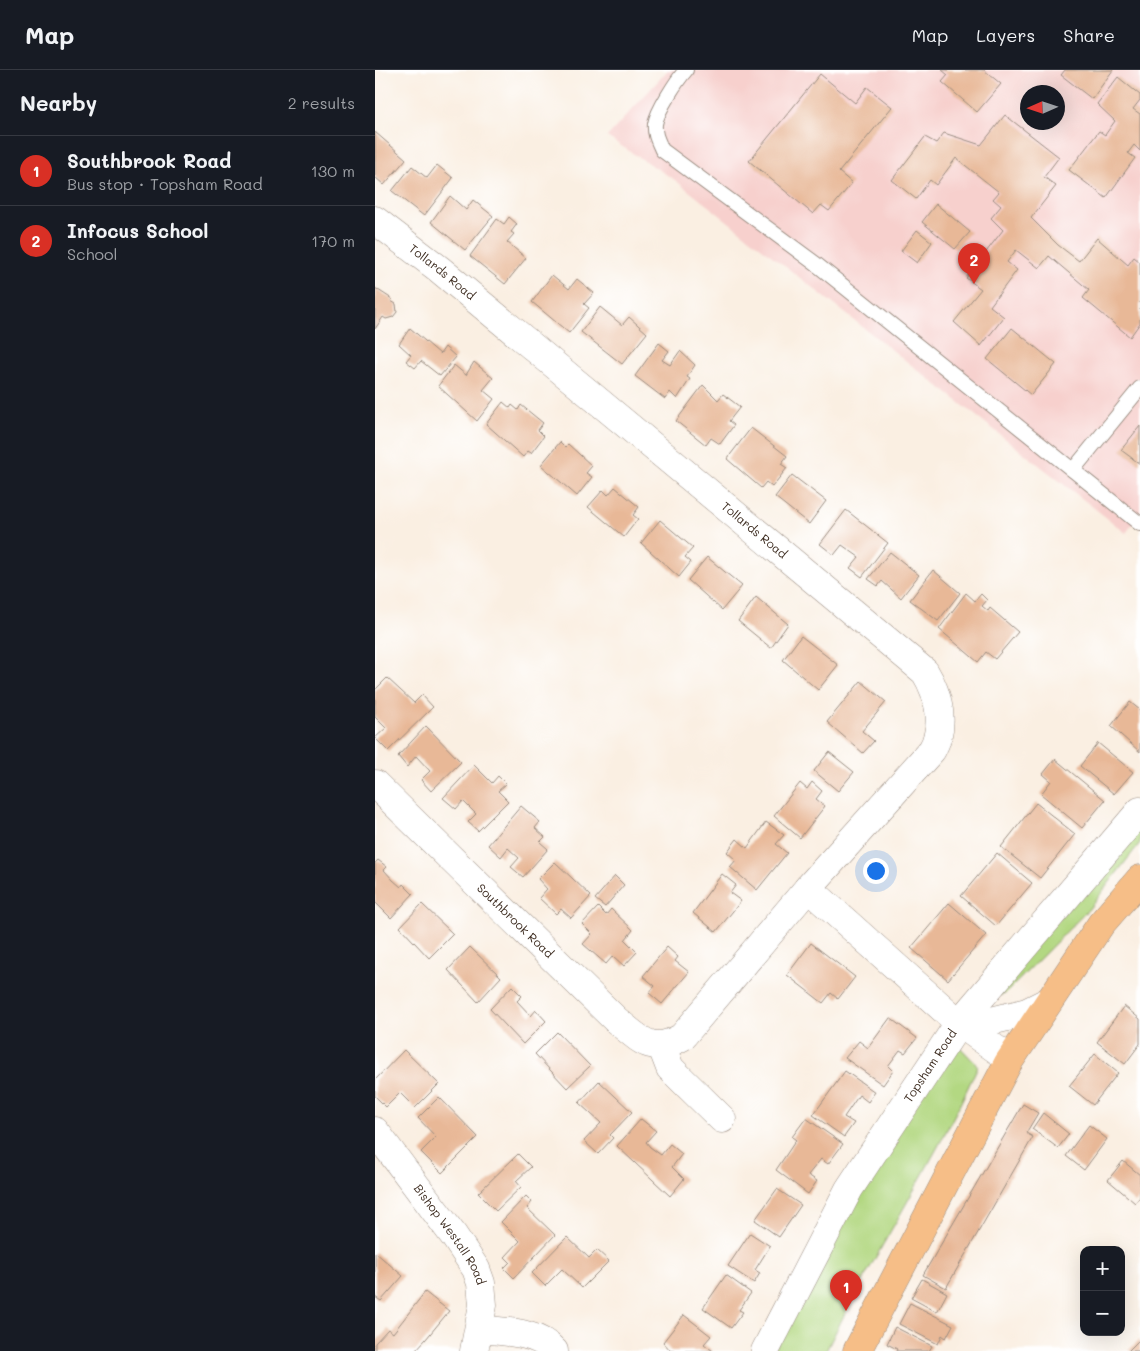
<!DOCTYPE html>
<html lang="en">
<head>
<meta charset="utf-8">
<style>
  :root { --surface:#171b24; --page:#20242c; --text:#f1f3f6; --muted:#9ea1a6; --line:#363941; --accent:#d93025 }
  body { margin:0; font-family:Mali,sans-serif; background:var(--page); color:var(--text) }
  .controls { position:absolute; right:15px; bottom:15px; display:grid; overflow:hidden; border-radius:10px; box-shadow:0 5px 20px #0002 }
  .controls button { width:45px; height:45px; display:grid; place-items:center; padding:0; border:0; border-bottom:1px solid var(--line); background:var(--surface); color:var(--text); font:25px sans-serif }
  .compass { position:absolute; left:645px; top:15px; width:45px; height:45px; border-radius:50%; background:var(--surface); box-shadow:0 5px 20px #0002; rotate:267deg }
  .you { position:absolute; left:500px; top:800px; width:18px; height:18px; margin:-12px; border:4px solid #fff; border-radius:50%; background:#1a73e8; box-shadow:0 0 0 8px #1a73e833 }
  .badge { display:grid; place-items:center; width:32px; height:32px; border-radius:50%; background:var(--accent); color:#fff; font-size:16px; font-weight:700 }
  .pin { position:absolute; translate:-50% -41px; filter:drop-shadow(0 1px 2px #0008) }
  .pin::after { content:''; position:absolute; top:26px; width:18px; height:15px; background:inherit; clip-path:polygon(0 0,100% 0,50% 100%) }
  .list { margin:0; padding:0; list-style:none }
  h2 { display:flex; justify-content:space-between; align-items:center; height:65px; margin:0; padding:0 20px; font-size:21px }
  h2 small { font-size:16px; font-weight:400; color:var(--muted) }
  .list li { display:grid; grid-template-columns:32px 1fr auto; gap:15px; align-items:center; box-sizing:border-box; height:70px; padding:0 20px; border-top:1px solid var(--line) }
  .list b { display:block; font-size:19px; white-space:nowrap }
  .list p { margin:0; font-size:16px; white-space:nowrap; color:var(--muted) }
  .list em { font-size:16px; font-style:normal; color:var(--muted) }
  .map { position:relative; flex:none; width:765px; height:1281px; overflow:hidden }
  header { display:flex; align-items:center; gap:30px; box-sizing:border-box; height:70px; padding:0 25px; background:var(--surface); border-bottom:1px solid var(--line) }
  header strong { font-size:24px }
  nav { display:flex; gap:28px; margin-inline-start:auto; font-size:18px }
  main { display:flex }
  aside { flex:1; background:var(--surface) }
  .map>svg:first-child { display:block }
  .built { fill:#f7d0cd; fill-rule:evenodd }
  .green { fill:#b3d882; stroke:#778150 }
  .building { fill:#e8b897 }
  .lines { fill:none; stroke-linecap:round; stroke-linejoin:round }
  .lane-casing { stroke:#9a8c80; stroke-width:16 }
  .street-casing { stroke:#9a8c80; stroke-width:29 }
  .primary-casing { stroke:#9a8c80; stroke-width:29 }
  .lane { stroke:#fff; stroke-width:14 }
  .street { stroke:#fff; stroke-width:28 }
  .primary { stroke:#f6be87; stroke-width:28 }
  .labels { text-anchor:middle; stroke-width:4; stroke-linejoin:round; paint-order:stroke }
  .street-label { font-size:12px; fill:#3b2a1e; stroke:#fff }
</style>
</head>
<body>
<header>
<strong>Map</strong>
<nav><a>Map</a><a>Layers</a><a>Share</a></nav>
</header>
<main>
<aside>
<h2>Nearby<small>2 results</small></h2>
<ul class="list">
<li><span class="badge">1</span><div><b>Southbrook Road</b><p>Bus stop · Topsham Road</p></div><em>130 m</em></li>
<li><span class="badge">2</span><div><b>Infocus School</b><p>School</p></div><em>170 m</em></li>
</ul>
</aside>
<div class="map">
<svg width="765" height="1281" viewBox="0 0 765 1281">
  <rect width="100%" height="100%" fill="#fff"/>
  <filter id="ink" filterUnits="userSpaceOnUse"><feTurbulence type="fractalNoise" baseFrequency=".02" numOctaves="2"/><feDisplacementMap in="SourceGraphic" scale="10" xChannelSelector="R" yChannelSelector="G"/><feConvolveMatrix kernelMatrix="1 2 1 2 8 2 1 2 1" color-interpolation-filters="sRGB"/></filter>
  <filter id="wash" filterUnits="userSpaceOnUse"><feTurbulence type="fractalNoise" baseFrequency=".0096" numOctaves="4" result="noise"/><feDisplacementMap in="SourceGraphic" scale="20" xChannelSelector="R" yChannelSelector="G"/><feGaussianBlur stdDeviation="1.12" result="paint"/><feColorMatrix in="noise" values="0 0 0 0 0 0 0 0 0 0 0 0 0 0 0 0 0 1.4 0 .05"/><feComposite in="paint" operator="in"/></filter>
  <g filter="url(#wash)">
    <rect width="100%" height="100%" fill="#faefe2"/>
    <!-- built -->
    <path class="built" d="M 293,0 L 765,0 L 765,444 L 751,463 L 300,110 L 232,67 ZM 652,22 L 682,22 L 682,52 L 652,52 Z"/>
    <!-- green -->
    <g class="green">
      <polygon points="765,757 765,773 713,840 630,924 614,928"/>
      <path d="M 583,975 L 603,996 C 559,1095 498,1184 451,1281 L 399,1281 L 485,1108 Z"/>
    </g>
    <g id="blocks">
      <!-- building -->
      <g class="building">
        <polygon points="567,0 609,0 626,14 602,42 567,12 573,5"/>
        <polygon points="690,0 738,0 717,29 686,5"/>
        <polygon points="445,4 480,33 492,17 517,37 464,102 477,113 454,141 446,135 438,144 374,91"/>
        <polygon points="743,7 765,25 765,30 758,39 765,44 765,81 759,75 753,83 760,88 731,128 694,100 724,61 730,65 740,51 722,34"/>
        <polygon points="630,45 684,87 669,107 681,116 656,148 683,175 704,191 722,168 753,195 759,187 765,192 765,253 755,267 708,228 714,220 674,186 664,198 641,180 632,192 642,200 615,236 629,247 606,276 579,252 606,219 591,208 628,160 616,148 626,136 618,129 624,122 581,88 561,115 555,110 541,129 517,110 550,67 561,73 569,63 606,75"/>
        <polygon points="0,62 31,89 9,115 0,107"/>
        <polygon points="62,95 78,108 49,146 17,121 37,96 52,108"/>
        <polygon points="75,126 91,140 98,130 118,146 90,180 56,152"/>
        <polygon points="561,134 595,162 580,179 547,152"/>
        <polygon points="134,147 142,154 136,162 139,164 132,172 151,188 130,214 95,186 122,149 129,154"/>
        <polygon points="542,160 557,172 542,193 526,181"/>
        <polygon points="177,205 194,219 202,209 219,223 209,234 214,238 194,263 157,232"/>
        <polygon points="0,218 17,229 16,231 21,234 22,242 18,247 11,249 8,247 0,259"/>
        <polygon points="225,237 247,255 254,247 272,263 247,294 206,262"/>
        <polygon points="35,258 65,284 70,277 81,287 65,306 46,291 40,298 31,291 36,285 24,274"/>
        <polygon points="637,258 681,294 656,325 612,289"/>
        <polygon points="284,273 294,281 287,290 295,295 305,281 320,295 312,307 315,309 302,329 295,322 290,329 260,306"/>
        <polygon points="99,292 118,308 108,320 119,329 102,351 63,316 79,295 91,305"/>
        <polygon points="328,315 343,330 348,324 365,337 354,351 359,355 345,374 336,368 331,375 301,351"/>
        <polygon points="128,332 135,338 137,335 143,340 146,335 168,353 163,360 169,366 156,383 153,381 148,387 111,354"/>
        <polygon points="765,356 765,394 746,380"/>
        <polygon points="376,358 412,386 406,394 412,398 397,417 391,412 386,418 352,389"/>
        <polygon points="185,372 190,377 193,374 217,396 211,403 217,407 202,426 166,395"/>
        <polygon points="417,405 451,431 434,454 400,427"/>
        <polygon points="240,417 264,437 258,445 263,449 249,467 213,437 228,420 233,425"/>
        <polygon points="471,440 513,473 487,507 475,498 484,487 467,475 459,485 445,474"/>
        <polygon points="285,450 318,478 310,487 316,492 304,507 266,473"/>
        <polygon points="515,482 544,505 526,528 507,511 503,516 493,509"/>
        <polygon points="332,487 367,516 347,540 313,510"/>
        <polygon points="558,500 585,523 563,551 535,530"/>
        <polygon points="591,523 600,531 606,524 612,530 607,536 613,541 615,538 643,562 620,589 611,582 603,592 564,559"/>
        <polygon points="381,527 413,554 396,578 363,551"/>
        <polygon points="426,566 463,595 443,620 408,590"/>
        <polygon points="12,608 39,633 47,625 58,637 13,681 0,668 11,658 0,647 0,620"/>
        <polygon points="486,611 511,632 487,661 499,671 488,683 452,652"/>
        <polygon points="755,632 765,640 765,682 736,656"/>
        <polygon points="51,656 86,692 56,721 46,710 55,701 41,686 32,697 23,686"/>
        <polygon points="723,673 758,702 739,724 705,696"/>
        <polygon points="454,682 479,702 463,721 439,701"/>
        <polygon points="680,689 730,730 707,758 666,724 676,711 668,704"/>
        <polygon points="99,695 117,713 123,706 131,714 123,721 133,731 103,761 93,752 101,744 88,731 81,739 68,728"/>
        <polygon points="437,712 447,721 441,729 450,736 425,768 399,746 425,713 432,719"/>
        <polygon points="661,733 700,764 665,808 626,777"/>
        <polygon points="146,736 165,752 160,758 170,767 165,772 173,779 148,807 136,797 144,788 133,778 126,787 113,775"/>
        <polygon points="391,752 409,765 401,774 412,783 382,820 355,797 361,790 352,782 362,769 372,778"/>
        <polygon points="622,783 657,813 621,856 586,826"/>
        <polygon points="3,790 12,797 9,800 18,810 26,817 28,814 38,824 16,848 0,832 0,793"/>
        <polygon points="180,792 216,826 196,848 186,839 181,844 164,828 172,819 163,809"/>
        <polygon points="347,804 361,815 355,823 366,831 341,862 318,843"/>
        <polygon points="240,806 249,815 230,837 220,829"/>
        <polygon points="574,833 611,865 573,910 536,878"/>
        <polygon points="47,834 78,864 54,888 25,857"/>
        <polygon points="223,837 231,845 236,839 258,860 250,870 262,882 249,896 238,886 231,894 208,874 217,864 207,854"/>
        <polygon points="436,873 480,907 463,929 456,923 448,933 412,905"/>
        <polygon points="95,877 126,907 103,932 73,900"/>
        <polygon points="292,877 303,887 300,891 314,902 287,934 274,923 280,916 268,906"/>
        <polygon points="137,916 147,926 142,931 156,946 161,940 171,951 148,974 115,939"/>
        <polygon points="749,936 765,949 765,974 750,994 722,972"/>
        <polygon points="515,948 542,968 530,983 525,980 513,996 518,1001 508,1015 470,988 484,971 493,978"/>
        <polygon points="182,962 215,996 192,1018 160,984"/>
        <polygon points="29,980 64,1014 40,1038 25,1023 11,1037 0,1026 0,1010"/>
        <polygon points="720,984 743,1003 718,1035 694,1016"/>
        <polygon points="470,1001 500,1022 493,1032 484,1025 469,1047 479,1053 469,1067 438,1045"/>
        <polygon points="224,1011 257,1042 235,1065 238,1068 223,1084 209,1071 226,1053 204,1033"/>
        <polygon points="64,1027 103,1067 67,1103 46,1082 61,1067 43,1048"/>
        <polygon points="648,1034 663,1043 651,1063 658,1067 571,1218 548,1205"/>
        <polygon points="668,1043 694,1064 683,1078 657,1059"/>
        <polygon points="431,1048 468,1074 453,1094 446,1089 433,1105 442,1111 433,1124 401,1100 421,1070 417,1067"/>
        <polygon points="266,1049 281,1061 271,1072 275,1077 286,1085 295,1074 307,1084 297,1097 309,1109 295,1126 242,1076"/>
        <polygon points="714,1055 732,1069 709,1100 691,1086"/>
        <polygon points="143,1084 156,1097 141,1111 146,1117 121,1141 103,1123"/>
        <polygon points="748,1091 765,1105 765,1127 760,1133 733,1110"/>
        <polygon points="402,1119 426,1135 404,1167 380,1150"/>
        <polygon points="151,1126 157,1132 152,1138 180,1165 139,1208 129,1198 135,1192 130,1187 145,1171 126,1152"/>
        <polygon points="375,1163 395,1176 380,1200 385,1203 379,1213 353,1196"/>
        <polygon points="192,1167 214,1188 222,1180 234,1191 207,1218 187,1199 170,1216 157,1203"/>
        <polygon points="0,1182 28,1206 6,1231 0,1227"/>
        <polygon points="351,1205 376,1223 364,1240 368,1242 356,1258 328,1238"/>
        <polygon points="547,1209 572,1223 562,1242 536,1228"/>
        <polygon points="50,1222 74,1241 51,1269 40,1281 0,1281 0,1273 13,1259 18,1263"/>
        <polygon points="535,1233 578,1255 571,1268 567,1265 563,1274 524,1254"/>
        <polygon points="309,1245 336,1266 329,1274 338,1281 296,1281 288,1272"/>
        <polygon points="520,1257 557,1276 554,1281 521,1281 522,1279 512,1274"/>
        <polygon points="765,1269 765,1281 753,1281"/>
      </g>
    </g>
  </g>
  <g filter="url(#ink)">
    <use href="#blocks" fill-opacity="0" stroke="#9a8c80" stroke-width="1"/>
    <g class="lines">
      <defs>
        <g id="lane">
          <path d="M 311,0 C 302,10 282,41 280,54 C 279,64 283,71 287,80 L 441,194 L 765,454"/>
          <polyline points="698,400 765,318"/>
        </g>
        <g id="street">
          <path id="s1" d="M 0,150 L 64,199 L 550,602 C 564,625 571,655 557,680 L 433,818 L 307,967 C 276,985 266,970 241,950 L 0,714"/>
          <polyline points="433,818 584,953 635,989"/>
          <polyline points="592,957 652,942 674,931"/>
          <polyline points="287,977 295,998 347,1049"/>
          <path id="s2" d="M 0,1061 L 79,1166 L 101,1199 L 106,1213 L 108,1235 L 99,1281"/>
          <path d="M 105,1259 C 129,1262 162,1261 179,1281"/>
          <path id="s3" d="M 390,1281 L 474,1119 L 584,953 L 765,741"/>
        </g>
        <polyline id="primary" points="482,1281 633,993 726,854 765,809"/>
      </defs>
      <!-- lane casing -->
      <use href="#lane" class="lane-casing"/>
      <!-- street casing -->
      <use href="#street" class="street-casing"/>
      <!-- primary casing -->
      <use href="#primary" class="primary-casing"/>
      <!-- lane -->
      <use href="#lane" class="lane"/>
      <!-- street -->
      <use href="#street" class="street"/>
      <!-- primary -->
      <use href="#primary" class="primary"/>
    </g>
  </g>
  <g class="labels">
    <!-- street labels -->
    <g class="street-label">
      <text dy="4" stroke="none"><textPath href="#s1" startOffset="85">Tollards Road</textPath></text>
      <text dy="4" stroke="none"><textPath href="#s1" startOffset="490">Tollards Road</textPath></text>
      <text transform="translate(140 851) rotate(44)" y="4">Southbrook Road</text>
      <text dy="4" stroke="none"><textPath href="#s3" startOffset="330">Topsham Road</textPath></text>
      <text dy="4" stroke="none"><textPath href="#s2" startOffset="128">Bishop Westall Road</textPath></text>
    </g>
  </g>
</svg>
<div class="controls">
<button>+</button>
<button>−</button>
</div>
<svg class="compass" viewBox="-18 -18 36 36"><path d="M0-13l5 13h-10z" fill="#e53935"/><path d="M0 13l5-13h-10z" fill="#9ea1a6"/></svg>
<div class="you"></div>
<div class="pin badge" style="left:471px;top:1241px">1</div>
<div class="pin badge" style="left:599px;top:214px">2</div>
</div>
</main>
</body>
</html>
